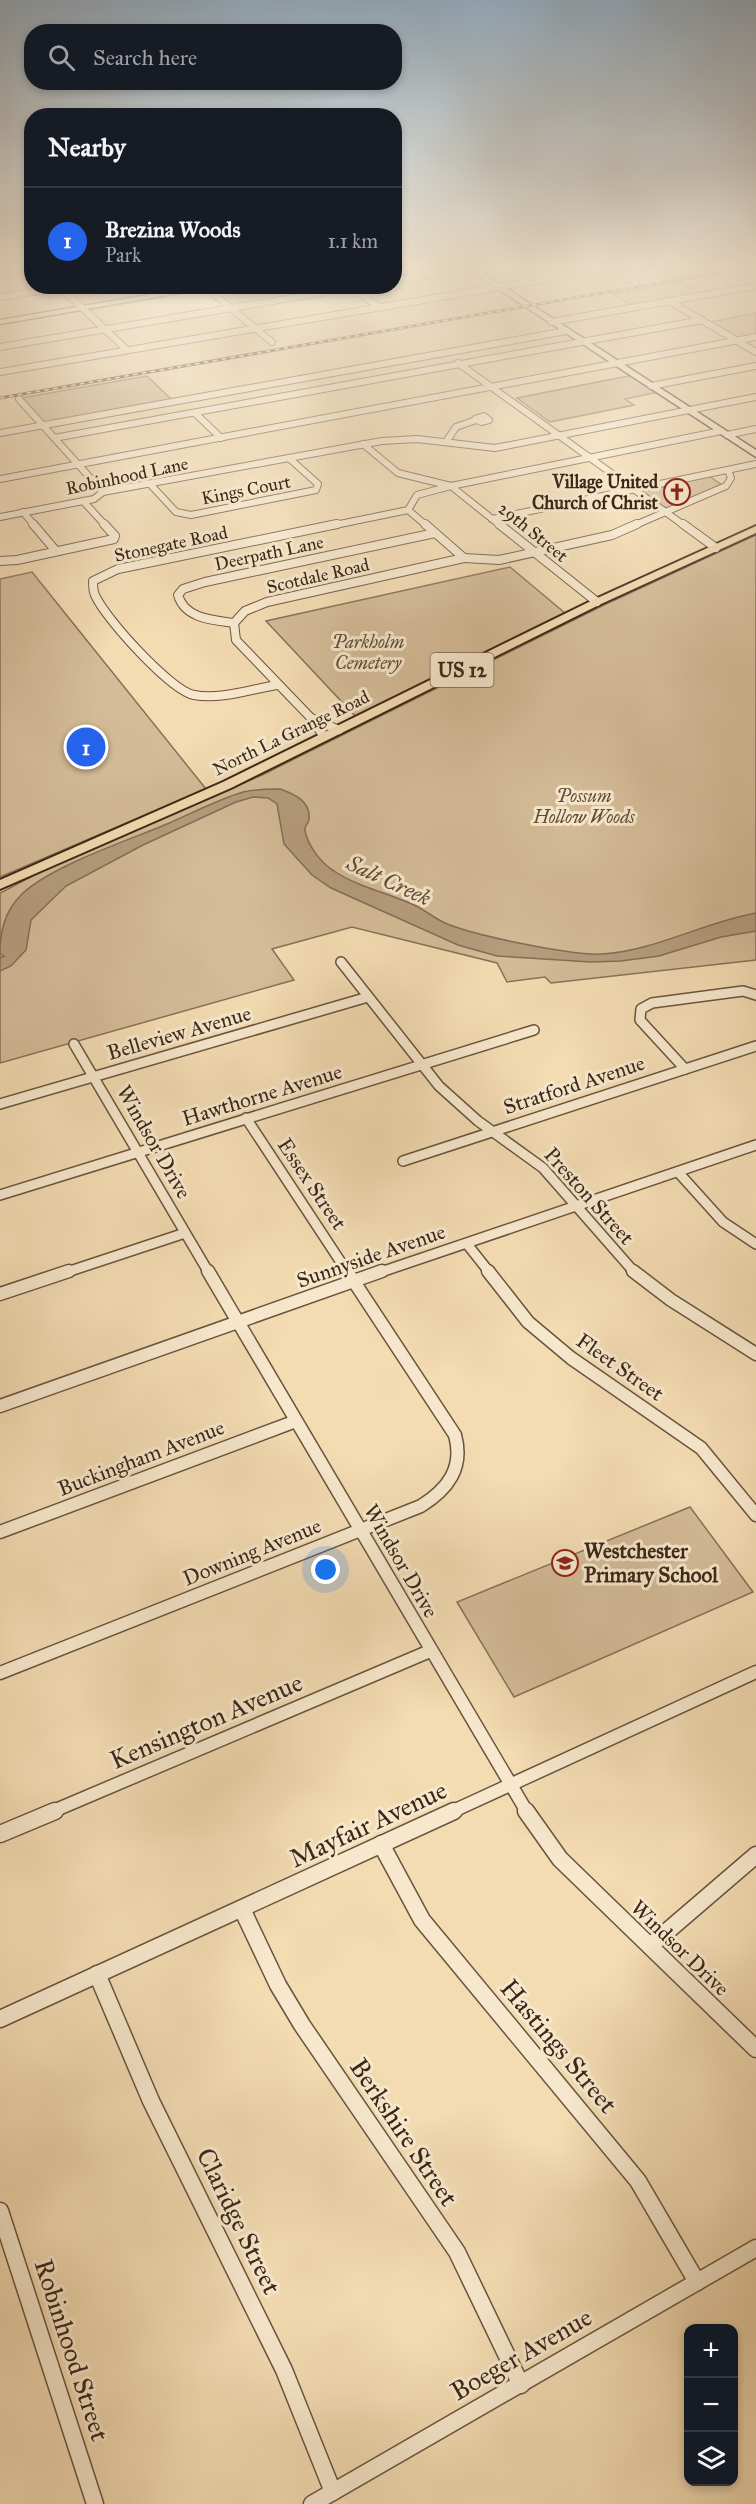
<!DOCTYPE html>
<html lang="en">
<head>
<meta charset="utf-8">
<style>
  :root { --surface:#171b24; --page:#20242c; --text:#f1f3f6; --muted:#9ea1a6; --line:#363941; --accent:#2563eb }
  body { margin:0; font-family:"IM FELL Great Primer",serif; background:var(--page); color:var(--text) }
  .controls { position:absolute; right:18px; bottom:18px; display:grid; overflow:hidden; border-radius:12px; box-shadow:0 3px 9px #0003 }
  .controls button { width:54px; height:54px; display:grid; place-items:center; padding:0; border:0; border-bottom:2px solid var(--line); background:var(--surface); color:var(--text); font:30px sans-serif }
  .you { position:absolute; left:326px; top:1570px; width:21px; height:21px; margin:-15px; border:4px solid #fff; border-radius:50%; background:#1a73e8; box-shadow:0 0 0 9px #1a73e833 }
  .badge { display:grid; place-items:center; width:39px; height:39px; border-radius:50%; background:var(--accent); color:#fff; font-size:20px; font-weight:700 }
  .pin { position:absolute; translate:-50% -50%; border:3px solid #fff; box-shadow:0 2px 6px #0006 }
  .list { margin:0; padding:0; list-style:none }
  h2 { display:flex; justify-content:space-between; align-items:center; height:78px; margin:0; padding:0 24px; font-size:26px }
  h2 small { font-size:20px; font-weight:400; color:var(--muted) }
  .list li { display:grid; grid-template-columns:39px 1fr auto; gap:18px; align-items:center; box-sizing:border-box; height:108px; padding:0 24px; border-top:2px solid var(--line) }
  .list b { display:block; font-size:22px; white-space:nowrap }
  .list p { margin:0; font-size:20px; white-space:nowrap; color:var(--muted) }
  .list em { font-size:20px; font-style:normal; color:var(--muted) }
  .icon { flex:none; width:33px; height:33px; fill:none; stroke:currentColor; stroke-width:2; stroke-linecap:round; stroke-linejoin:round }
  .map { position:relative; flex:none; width:756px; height:2504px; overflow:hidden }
  .search { position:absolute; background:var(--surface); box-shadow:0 3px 9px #0003; left:24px; top:24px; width:378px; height:66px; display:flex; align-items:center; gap:15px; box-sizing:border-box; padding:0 21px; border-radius:24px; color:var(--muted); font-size:22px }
  .panel { position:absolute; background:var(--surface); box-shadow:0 3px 9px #0003; left:24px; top:108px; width:378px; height:186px; border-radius:24px }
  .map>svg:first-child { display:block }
  .green { fill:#d4bc98; stroke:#887158; stroke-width:1.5 }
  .water { fill:#b59d7e; stroke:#856d55; stroke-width:1.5 }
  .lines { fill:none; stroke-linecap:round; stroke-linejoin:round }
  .street-far4-casing { stroke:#6a533e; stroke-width:8 }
  .street-far3-casing { stroke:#6a533e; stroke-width:10 }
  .street-far2-casing { stroke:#6a533e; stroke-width:12 }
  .street-far1-casing { stroke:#6a533e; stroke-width:15 }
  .street-casing { stroke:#6a533e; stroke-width:19 }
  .secondary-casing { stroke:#3c2618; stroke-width:3 }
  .primary-casing { stroke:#3c2618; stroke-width:4 }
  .street-far4 { stroke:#f7e8cd; stroke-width:6 }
  .street-far3 { stroke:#f7e8cd; stroke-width:8 }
  .street-far2 { stroke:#f7e8cd; stroke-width:9 }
  .street-far1 { stroke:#f7e8cd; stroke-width:12 }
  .street { stroke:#f7e8cd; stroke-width:16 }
  .secondary { fill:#f7e8cd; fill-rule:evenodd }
  .primary { fill:#f3dbb2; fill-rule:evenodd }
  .rail-casing { stroke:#3c2618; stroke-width:3 }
  .rail { stroke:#f7e8cd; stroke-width:1.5; stroke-dasharray:4.5; stroke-linecap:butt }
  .labels { text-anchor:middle; stroke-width:6; stroke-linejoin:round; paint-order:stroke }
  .far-street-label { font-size:18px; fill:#3c2618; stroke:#f7e8cd }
  .far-poi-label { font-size:18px; font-weight:bold; fill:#3c2618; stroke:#f7e8cd; text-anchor:end }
  .far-park-label { font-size:18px; font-style:italic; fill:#624c38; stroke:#f7e8cd }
  .shield { fill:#f7e8cd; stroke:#74604e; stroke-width:1.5 }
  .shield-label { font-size:20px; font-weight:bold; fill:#3c2618 }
  .street-label { font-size:21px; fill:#3c2618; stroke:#f7e8cd }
  .poi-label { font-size:21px; font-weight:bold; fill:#3c2618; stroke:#f7e8cd; text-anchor:start }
  .water-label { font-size:22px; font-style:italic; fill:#604a37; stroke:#f7e8cd }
  .near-street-label { font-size:26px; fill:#3c2618; stroke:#f7e8cd }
</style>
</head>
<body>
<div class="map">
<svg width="756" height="2504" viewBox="0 0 756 2504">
  <rect width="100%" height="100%" fill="#f3dbb2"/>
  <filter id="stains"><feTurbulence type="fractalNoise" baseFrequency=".00333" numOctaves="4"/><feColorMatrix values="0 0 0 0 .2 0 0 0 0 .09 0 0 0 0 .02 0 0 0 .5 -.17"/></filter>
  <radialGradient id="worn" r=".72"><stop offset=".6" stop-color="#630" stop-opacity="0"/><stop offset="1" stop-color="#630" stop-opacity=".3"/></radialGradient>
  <!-- green -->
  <g class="green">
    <polygon points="682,282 700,293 631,305 613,294"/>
    <polygon points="756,313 756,335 738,338 710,322"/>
    <polygon points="633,375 659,392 625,399 634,405 550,422 517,398"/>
    <polygon points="147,376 174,402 49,423 42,422 21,398"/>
    <polygon points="709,476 722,485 669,508 663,507 639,490"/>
    <polygon points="756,535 756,960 551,983 545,977 507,982 497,963 352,927 272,949 294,980 0,1063 0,893 46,869 262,775 606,604"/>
    <polygon points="510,567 565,613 356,717 266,621"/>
    <polygon points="32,572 206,789 0,877 0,579"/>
    <polygon points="690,1507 753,1592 514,1697 457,1602"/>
  </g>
  <!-- water -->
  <path class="water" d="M 280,789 C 294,794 311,801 309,819 C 309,824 304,825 305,831 C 308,846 321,863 334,871 C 358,887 388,893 414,905 C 425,910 434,918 445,923 C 472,935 573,956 602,954 C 654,951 705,922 756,913 L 756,931 L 721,937 L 659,956 L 621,961 L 591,962 L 497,956 L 458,945 L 331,888 L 312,875 L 284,844 L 277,804 L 268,798 L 253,797 L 236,802 L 143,845 L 66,886 L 31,920 L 26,950 L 11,966 L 0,971 L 0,958 L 4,956 L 0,953 C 0,930 5,911 22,894 C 51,866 127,841 167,824 C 192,813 217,800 243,792 C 255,789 268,789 280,789 Z"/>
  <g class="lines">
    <defs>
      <g id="street-far4">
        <polyline points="615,270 636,283"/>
        <polyline points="0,274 21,270"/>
        <polyline points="394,281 459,270"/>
        <polyline points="59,286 127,350"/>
        <polyline points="204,286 272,342"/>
        <polyline points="351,287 380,308"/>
        <polyline points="0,297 66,287"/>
        <polyline points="669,301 756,352"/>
        <polyline points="551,322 756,286"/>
        <polyline points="0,347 362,286"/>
        <polyline points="458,363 685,526"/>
        <polyline points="0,372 599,270"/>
        <polyline points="651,386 756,366"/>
        <polyline points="19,399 103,492"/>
        <polyline points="195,413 221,438"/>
        <polygon points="484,416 489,420 481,422 475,419"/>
        <polyline points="0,433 566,331"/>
        <polyline points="727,435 756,429"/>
        <polyline points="54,438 702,320"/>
        <polyline points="446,442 456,427 476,420"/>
        <polyline points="363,444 398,473 451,486 721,431"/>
        <polyline points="0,479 756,337"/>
        <polyline points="150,484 176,512 191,515 316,490 318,484 290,459"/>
        <polyline points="83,501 106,526"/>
        <polyline points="408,510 427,526"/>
        <polyline points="23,512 35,526"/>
        <polyline points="0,517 94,499 103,492 382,441 417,439 495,448 756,397"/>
        <polyline points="492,519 756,464"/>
        <polyline points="330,526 408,510 417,495 451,486 501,526"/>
        <polyline points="633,526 726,486 731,478 728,470"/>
      </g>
      <g id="street-far3">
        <polyline points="33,524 56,551"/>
        <polyline points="499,524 597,602"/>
        <polyline points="683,524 716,548"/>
        <polyline points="464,558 499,560 612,535 637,524"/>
        <polyline points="0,561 17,560 114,539 115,536 104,524"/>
        <path d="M 234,623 C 213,620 185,619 178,595 L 183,589 L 205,582 L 435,533"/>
        <path d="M 277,685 C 251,689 221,700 194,695 C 171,691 104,617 95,595 C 93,591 93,585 93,581 L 118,569 L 337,524"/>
        <polyline points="311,718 339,730"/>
        <polyline points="324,737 311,718 236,640 234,623 245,611 267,602 464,558 425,524"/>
      </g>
      <g id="street-far2">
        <polyline points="341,962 439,1086 478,1121 543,1168 635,1273"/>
        <polyline points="74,1044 209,1273"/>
        <polyline points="685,1069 640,1020 641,1009 652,1003 743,991 756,995"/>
        <polyline points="0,1104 368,997"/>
        <polyline points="246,1118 348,1273"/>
        <polyline points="403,1161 756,1046"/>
        <polyline points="678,1172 723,1222 756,1244"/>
        <polyline points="0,1195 534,1030"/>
        <polyline points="467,1244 490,1273"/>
        <polyline points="64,1273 185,1233"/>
        <polyline points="378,1273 756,1145"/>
      </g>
      <g id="street-far1">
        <polyline points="208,1271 527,1812"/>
        <polyline points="488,1271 528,1322 571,1358 701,1448 756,1515"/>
        <polyline points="633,1271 671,1300 756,1354"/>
        <polyline points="0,1294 69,1271"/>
        <polyline points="0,1406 382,1271"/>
        <polyline points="0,1532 296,1421"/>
        <path d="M 0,1673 L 421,1506 C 448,1489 464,1468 455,1435 L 347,1271"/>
        <polyline points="51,1812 430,1651"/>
        <polyline points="451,1812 756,1672"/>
      </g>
      <g id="street">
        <polyline points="526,1811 560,1859 756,2049"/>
        <polyline points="0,1834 55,1811"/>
        <polyline points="381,1844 422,1920 638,2181 697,2282"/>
        <polyline points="242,1909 278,1985 302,2025 457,2252 521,2385"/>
        <polyline points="650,1946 756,1855"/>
        <polyline points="97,1974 151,2101 284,2370 333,2492"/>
        <polyline points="0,2019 454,1811"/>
        <polyline points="0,2211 95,2504"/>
        <polyline points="312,2504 756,2248"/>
      </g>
      <g id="secondary">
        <polygon points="469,270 478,270 756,450 756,457"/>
        <polygon points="201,286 220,286 0,324 0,320"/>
      </g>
      <polygon id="primary" points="756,526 756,533 601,604 231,788 0,889 0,880 223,782 593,600"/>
    </defs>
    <!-- street-far4 casing -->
    <use href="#street-far4" class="street-far4-casing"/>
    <!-- street-far3 casing -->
    <use href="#street-far3" class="street-far3-casing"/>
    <!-- street-far2 casing -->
    <use href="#street-far2" class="street-far2-casing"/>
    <!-- street-far1 casing -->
    <use href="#street-far1" class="street-far1-casing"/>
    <!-- street casing -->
    <use href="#street" class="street-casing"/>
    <!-- secondary casing -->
    <use href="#secondary" class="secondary-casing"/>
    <!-- primary casing -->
    <use href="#primary" class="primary-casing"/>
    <!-- street-far4 -->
    <use href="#street-far4" class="street-far4"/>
    <!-- street-far3 -->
    <use href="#street-far3" class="street-far3"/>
    <!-- street-far2 -->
    <use href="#street-far2" class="street-far2"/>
    <!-- street-far1 -->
    <use href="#street-far1" class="street-far1"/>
    <!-- street -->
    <use href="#street" class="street"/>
    <!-- secondary -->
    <use href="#secondary" class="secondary"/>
    <!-- primary -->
    <use href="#primary" class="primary"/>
    <defs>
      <polyline id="rail" points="0,398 734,270"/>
    </defs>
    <!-- rail casing -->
    <use href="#rail" class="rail-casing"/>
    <!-- rail -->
    <use href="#rail" class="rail"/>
  </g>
  <!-- sky -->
  <linearGradient id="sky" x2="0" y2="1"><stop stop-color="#93abbe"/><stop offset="0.43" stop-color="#faefdc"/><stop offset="1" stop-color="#faefdc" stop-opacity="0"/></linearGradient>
  <rect width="756" height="621" fill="url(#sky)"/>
  <!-- icons -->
  <defs>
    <symbol id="church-ring" viewBox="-11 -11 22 22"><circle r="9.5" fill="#f7e8cd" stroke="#8f2418" stroke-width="1.5"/><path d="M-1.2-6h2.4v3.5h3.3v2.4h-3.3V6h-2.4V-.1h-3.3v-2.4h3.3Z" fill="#8f2418"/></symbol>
    <symbol id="school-ring" viewBox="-11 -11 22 22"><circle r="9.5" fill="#f7e8cd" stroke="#8f2418" stroke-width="1.5"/><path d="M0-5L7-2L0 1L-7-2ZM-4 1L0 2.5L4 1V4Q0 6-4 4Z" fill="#8f2418"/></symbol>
  </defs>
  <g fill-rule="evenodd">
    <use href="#church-ring" x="662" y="477" width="30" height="30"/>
    <use href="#school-ring" x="550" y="1548" width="30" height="30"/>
  </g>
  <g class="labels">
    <!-- far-street labels -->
    <g class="far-street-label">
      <text transform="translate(127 476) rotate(-12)" y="6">Robinhood Lane</text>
      <text transform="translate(246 490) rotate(-11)" y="6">Kings Court</text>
      <text transform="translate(533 532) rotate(39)" y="6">29th Street</text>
      <text transform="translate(171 544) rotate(-12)" y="6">Stonegate Road</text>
      <text transform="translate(269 553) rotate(-12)" y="6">Deerpath Lane</text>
      <text transform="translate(318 576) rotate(-13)" y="6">Scotdale Road</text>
      <text transform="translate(291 733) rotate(-26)" y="6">North La Grange Road</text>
    </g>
    <!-- far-poi labels -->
    <g class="far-poi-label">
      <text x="658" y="488">Village United<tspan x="658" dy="21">Church of Christ</tspan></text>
    </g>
    <!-- far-park labels -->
    <g class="far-park-label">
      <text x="368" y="648">Parkholm<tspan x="368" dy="21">Cemetery</tspan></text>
      <text x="584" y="802">Possum<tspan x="584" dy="21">Hollow Woods</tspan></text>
    </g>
    <!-- shield labels -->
    <rect class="shield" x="430.5" y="653" width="63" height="34" rx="4.5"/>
    <g class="shield-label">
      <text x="462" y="677">US 12</text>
    </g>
    <!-- street labels -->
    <g class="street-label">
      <text transform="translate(179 1033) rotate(-16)" y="7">Belleview Avenue</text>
      <text transform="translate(574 1085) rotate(-18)" y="7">Stratford Avenue</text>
      <text transform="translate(262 1095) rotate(-17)" y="7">Hawthorne Avenue</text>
      <text transform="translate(154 1142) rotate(60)" y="7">Windsor Drive</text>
      <text transform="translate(312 1184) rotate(56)" y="7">Essex Street</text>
      <text transform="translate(589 1196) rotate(48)" y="7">Preston Street</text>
      <text transform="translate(371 1256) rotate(-19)" y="7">Sunnyside Avenue</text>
      <text transform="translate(620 1367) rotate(35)" y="7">Fleet Street</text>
      <text transform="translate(141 1458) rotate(-21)" y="7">Buckingham Avenue</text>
      <text transform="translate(252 1552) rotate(-22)" y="7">Downing Avenue</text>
      <text transform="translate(401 1561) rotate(60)" y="7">Windsor Drive</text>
      <text transform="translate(680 1948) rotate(44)" y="7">Windsor Drive</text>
    </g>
    <!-- poi labels -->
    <g class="poi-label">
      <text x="584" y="1558">Westchester<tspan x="584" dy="24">Primary School</tspan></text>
    </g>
    <!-- water labels -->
    <g class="water-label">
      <text transform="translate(389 880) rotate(25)" y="8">Salt Creek</text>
    </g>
    <!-- near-street labels -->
    <g class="near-street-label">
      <text transform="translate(206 1721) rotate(-23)" y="9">Kensington Avenue</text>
      <text transform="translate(368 1824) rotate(-25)" y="9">Mayfair Avenue</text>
      <text transform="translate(559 2046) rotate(50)" y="9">Hastings Street</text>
      <text transform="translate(404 2132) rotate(56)" y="9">Berkshire Street</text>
      <text transform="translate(239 2221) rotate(64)" y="9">Claridge Street</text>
      <text transform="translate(72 2350) rotate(72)" y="9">Robinhood Street</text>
      <text transform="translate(521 2354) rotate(-30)" y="9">Boeger Avenue</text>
    </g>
  </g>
  <rect width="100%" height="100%" filter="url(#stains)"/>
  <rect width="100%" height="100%" fill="url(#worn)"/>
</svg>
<div class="controls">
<button>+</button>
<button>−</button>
<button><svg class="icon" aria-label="layers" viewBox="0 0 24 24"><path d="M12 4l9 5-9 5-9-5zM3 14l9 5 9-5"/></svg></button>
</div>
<div class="you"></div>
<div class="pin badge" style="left:86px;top:747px">1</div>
<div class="search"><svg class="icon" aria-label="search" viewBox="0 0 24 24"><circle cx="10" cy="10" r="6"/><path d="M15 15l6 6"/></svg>Search here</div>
<section class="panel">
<h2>Nearby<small></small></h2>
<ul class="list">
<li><span class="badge">1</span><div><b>Brezina Woods</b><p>Park</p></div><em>1.1 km</em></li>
</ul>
</section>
</div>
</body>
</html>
